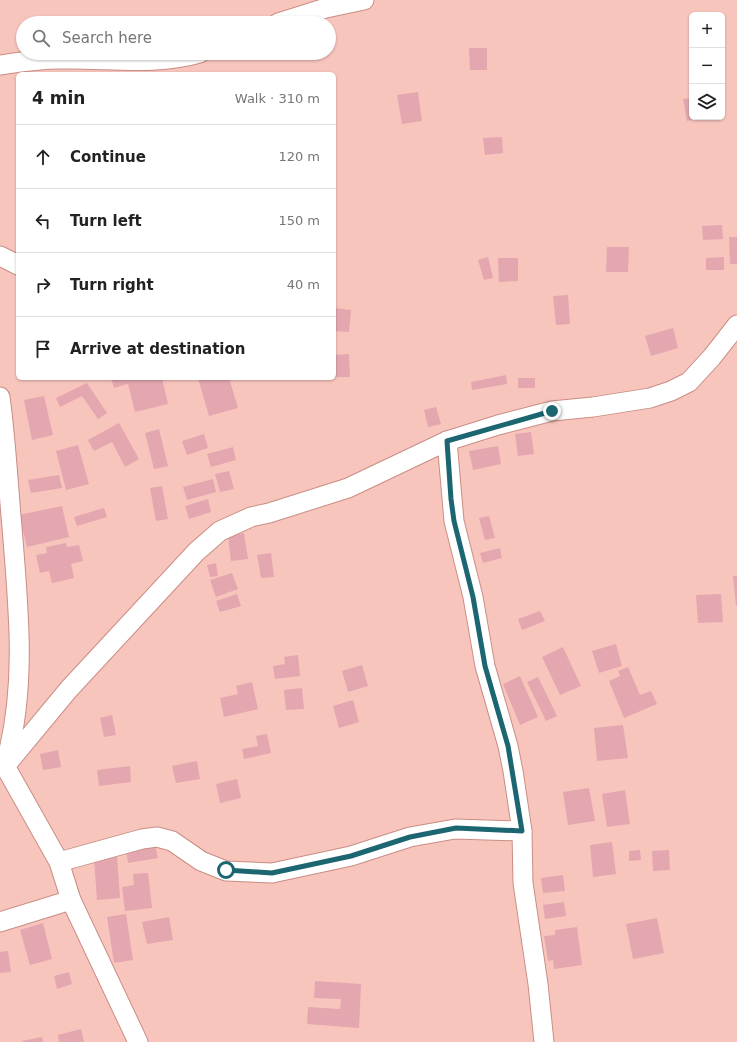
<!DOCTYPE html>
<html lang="en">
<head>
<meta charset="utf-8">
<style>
  :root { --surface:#fff; --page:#f2f2f2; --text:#222; --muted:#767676; --line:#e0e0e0 }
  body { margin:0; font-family:"DejaVu Sans",sans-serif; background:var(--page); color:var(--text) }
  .controls { position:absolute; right:12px; top:12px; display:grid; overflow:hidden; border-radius:6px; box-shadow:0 1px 3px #0004 }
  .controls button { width:36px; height:36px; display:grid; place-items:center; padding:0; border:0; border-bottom:1px solid var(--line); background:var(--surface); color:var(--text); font:20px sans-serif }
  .stop { position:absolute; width:12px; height:12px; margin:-9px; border:3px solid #1b6671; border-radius:50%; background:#fff }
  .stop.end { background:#1b6671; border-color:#fff; box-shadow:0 1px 4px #0008 }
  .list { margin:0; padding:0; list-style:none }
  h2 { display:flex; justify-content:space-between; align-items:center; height:52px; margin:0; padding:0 16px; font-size:17px }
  h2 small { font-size:13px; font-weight:400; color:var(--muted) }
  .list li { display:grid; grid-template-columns:26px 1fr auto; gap:12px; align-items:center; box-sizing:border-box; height:64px; padding:0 16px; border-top:1px solid var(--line) }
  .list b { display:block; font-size:15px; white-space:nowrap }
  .list em { font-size:13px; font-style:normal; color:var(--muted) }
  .icon { flex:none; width:22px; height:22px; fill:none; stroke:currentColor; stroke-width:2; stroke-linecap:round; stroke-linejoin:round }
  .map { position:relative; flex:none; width:737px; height:1042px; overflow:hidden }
  .search { position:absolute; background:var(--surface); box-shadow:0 1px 3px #0004; left:16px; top:16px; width:320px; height:44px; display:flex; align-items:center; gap:10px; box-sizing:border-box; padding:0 14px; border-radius:22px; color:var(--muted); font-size:15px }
  .panel { position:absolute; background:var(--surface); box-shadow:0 1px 3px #0004; left:16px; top:72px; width:320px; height:308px; border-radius:6px }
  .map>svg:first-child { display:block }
  .building { fill:#e4a6af }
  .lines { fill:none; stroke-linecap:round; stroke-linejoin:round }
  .minor-casing { stroke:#c98d84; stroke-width:21 }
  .minor { stroke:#fff; stroke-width:19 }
  .route { stroke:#1b6671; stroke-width:5 }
</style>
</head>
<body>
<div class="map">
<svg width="737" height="1042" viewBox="0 0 737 1042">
  <rect width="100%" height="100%" fill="#f8c5bd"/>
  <!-- building -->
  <g class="building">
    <polygon points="469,48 487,48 487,70 470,70"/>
    <polygon points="418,92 422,121 402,124 397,95"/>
    <polygon points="692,98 692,117 703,118 687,121 683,99"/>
    <polygon points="502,137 503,153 485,155 483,138"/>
    <polygon points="722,225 723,239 703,240 702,226"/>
    <polygon points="729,237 737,237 737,264 730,264"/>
    <polygon points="607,247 629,247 628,272 606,272"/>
    <polygon points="488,257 493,278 484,280 478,260"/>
    <polygon points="724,257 724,270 706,270 706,258"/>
    <polygon points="498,258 518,258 518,281 499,282"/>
    <polygon points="568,295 570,324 556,325 553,296"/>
    <polygon points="334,308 351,310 349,332 334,331"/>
    <polygon points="673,328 678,348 651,356 645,336"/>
    <polygon points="349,354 350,377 334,377 334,355"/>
    <polygon points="506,375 507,384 472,390 471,382"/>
    <polygon points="111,378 162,378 168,404 135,412 128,384 114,388"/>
    <polygon points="198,378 229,378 238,408 209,416"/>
    <rect x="518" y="378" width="17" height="10"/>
    <polygon points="87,383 107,413 98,419 82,396 60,407 56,398"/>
    <polygon points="44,396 53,435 32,440 24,400"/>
    <polygon points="436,407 441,424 428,427 424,410"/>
    <polygon points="119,423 139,459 125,467 112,442 94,451 88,440"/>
    <polygon points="159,429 168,466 154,469 145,433"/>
    <polygon points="531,432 534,454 518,456 515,434"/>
    <polygon points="204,434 208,448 187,455 182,441"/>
    <polygon points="78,445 89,484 66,490 56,451"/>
    <polygon points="498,446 501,464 473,470 469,451"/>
    <polygon points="233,447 236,460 211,467 207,454"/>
    <polygon points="229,471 234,489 220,492 215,474"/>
    <polygon points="59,475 62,488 31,493 28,480"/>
    <polygon points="213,479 216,492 187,500 183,487"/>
    <polygon points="162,486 168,519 156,521 150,488"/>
    <polygon points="208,499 211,512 189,519 185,506"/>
    <polygon points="62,506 69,537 27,547 19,515"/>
    <polygon points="104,508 107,517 77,526 74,517"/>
    <polygon points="489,516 495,538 485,540 479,518"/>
    <polygon points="244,533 248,559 231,561 228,536"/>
    <polygon points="66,543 67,547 79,545 83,561 71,564 74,578 52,583 49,571 40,573 36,555 47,553 46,547"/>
    <polygon points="500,548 502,558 483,563 480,553"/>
    <polygon points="271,553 274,577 261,578 257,555"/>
    <polygon points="216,563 218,576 210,577 207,565"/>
    <polygon points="232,573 238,589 216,597 210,580"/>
    <polygon points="733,576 737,576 737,606 736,606"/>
    <polygon points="237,594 241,606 220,612 216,601"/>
    <polygon points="721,594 723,622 698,623 696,595"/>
    <polygon points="540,611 545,621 522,630 518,619"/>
    <polygon points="616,644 622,666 599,673 592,651"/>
    <polygon points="563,647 581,686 560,695 542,657"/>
    <polygon points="298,655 300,676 275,679 273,666 285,664 284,657"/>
    <polygon points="362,665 368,686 348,692 342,671"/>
    <polygon points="628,667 640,695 651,691 657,704 624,718 609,681 620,676 618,671"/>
    <polygon points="520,676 538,717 520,725 503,684"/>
    <polygon points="538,677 557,716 546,721 527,682"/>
    <polygon points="252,682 258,709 224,717 220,698 238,694 236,686"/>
    <polygon points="302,688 304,709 286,710 284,690"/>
    <polygon points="353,700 359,722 339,728 333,706"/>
    <polygon points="112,715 116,735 104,737 100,718"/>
    <polygon points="623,725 628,758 597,761 594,728"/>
    <polygon points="267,734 271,753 244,759 242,749 258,746 256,736"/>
    <polygon points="58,750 61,767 43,770 40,754"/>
    <polygon points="197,761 200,779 176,783 172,766"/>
    <polygon points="130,766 131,782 99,786 97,770"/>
    <polygon points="237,779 241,798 220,803 216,784"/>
    <polygon points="589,788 595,821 568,825 563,792"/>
    <polygon points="625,790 630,824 607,827 602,794"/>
    <polygon points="612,842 616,874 593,877 590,845"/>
    <polygon points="155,844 158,858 128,863 126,849"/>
    <polygon points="640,850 641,860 629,861 629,851"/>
    <polygon points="669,850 670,870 653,871 652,851"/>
    <polygon points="117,856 120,898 97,900 94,858"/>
    <polygon points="148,873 152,908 125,911 122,887 134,885 133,874"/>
    <polygon points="563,875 565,891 543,893 541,878"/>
    <polygon points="564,902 566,916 545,919 543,905"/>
    <polygon points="126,914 133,960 114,963 107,917"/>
    <polygon points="169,917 173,940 147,944 142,922"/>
    <polygon points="657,918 664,953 633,959 626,924"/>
    <polygon points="43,923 52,959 30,965 20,930"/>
    <polygon points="577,927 582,965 554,969 553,960 548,961 544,936 555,935 555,930"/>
    <polygon points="8,951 11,972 0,973 0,952"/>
    <polygon points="69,972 72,984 57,989 54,976"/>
    <polygon points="315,981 361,984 359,1028 307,1024 308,1007 340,1009 341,999 314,998"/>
    <polygon points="81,1029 84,1042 59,1042 58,1035"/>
    <polygon points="42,1037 43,1042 22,1042 22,1041"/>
  </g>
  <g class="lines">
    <defs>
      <g id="minor">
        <polyline points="278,23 326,8 364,0"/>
        <path d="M 0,65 C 20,62 41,59 61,59 C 107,58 156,66 200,53"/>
        <polyline points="0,256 18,265"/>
        <path d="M 0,397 C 6,440 8,484 12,527 C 18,605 27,682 7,758"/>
        <polyline points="447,441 454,521 473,597 485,666 508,746 513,771 522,831 523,883 538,984 544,1042"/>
        <polyline points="0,757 59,862 71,900 138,1042"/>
        <polyline points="6,765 69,689 196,552 220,531 251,517 269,513 348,488 447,441 498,425 552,411 593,407 650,398 671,391 689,382 712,357 737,325"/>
        <polyline points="59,862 142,839 157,837 172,841 201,861 226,871 272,873 351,856 410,837 455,829 522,831"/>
        <polyline points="0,922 71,900"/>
      </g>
    </defs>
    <!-- minor casing -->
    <use href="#minor" class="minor-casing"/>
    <!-- minor -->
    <use href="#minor" class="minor"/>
  </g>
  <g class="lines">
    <!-- route -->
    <polyline class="route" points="226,870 272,873 351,856 410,837 456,828 522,831 508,746 485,666 473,597 454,521 451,499 447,441 552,411"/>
  </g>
</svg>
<div class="controls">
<button>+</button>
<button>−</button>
<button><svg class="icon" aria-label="layers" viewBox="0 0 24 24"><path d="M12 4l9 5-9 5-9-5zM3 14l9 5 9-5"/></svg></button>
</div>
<div class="stop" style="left:226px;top:870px"></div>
<div class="stop end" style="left:552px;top:411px"></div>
<div class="search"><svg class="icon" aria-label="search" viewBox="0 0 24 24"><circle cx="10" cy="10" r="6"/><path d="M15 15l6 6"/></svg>Search here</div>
<section class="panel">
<h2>4 min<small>Walk · 310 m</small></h2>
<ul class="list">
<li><svg class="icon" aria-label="ahead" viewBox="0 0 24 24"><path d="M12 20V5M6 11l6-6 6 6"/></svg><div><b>Continue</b></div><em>120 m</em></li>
<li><svg class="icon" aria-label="left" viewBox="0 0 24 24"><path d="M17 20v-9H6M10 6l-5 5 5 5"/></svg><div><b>Turn left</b></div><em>150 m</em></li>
<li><svg class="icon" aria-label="right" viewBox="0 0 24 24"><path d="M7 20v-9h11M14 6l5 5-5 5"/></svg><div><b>Turn right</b></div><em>40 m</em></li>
<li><svg class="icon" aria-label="arrive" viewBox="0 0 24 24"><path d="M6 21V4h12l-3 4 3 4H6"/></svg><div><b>Arrive at destination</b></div></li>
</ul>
</section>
</div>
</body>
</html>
